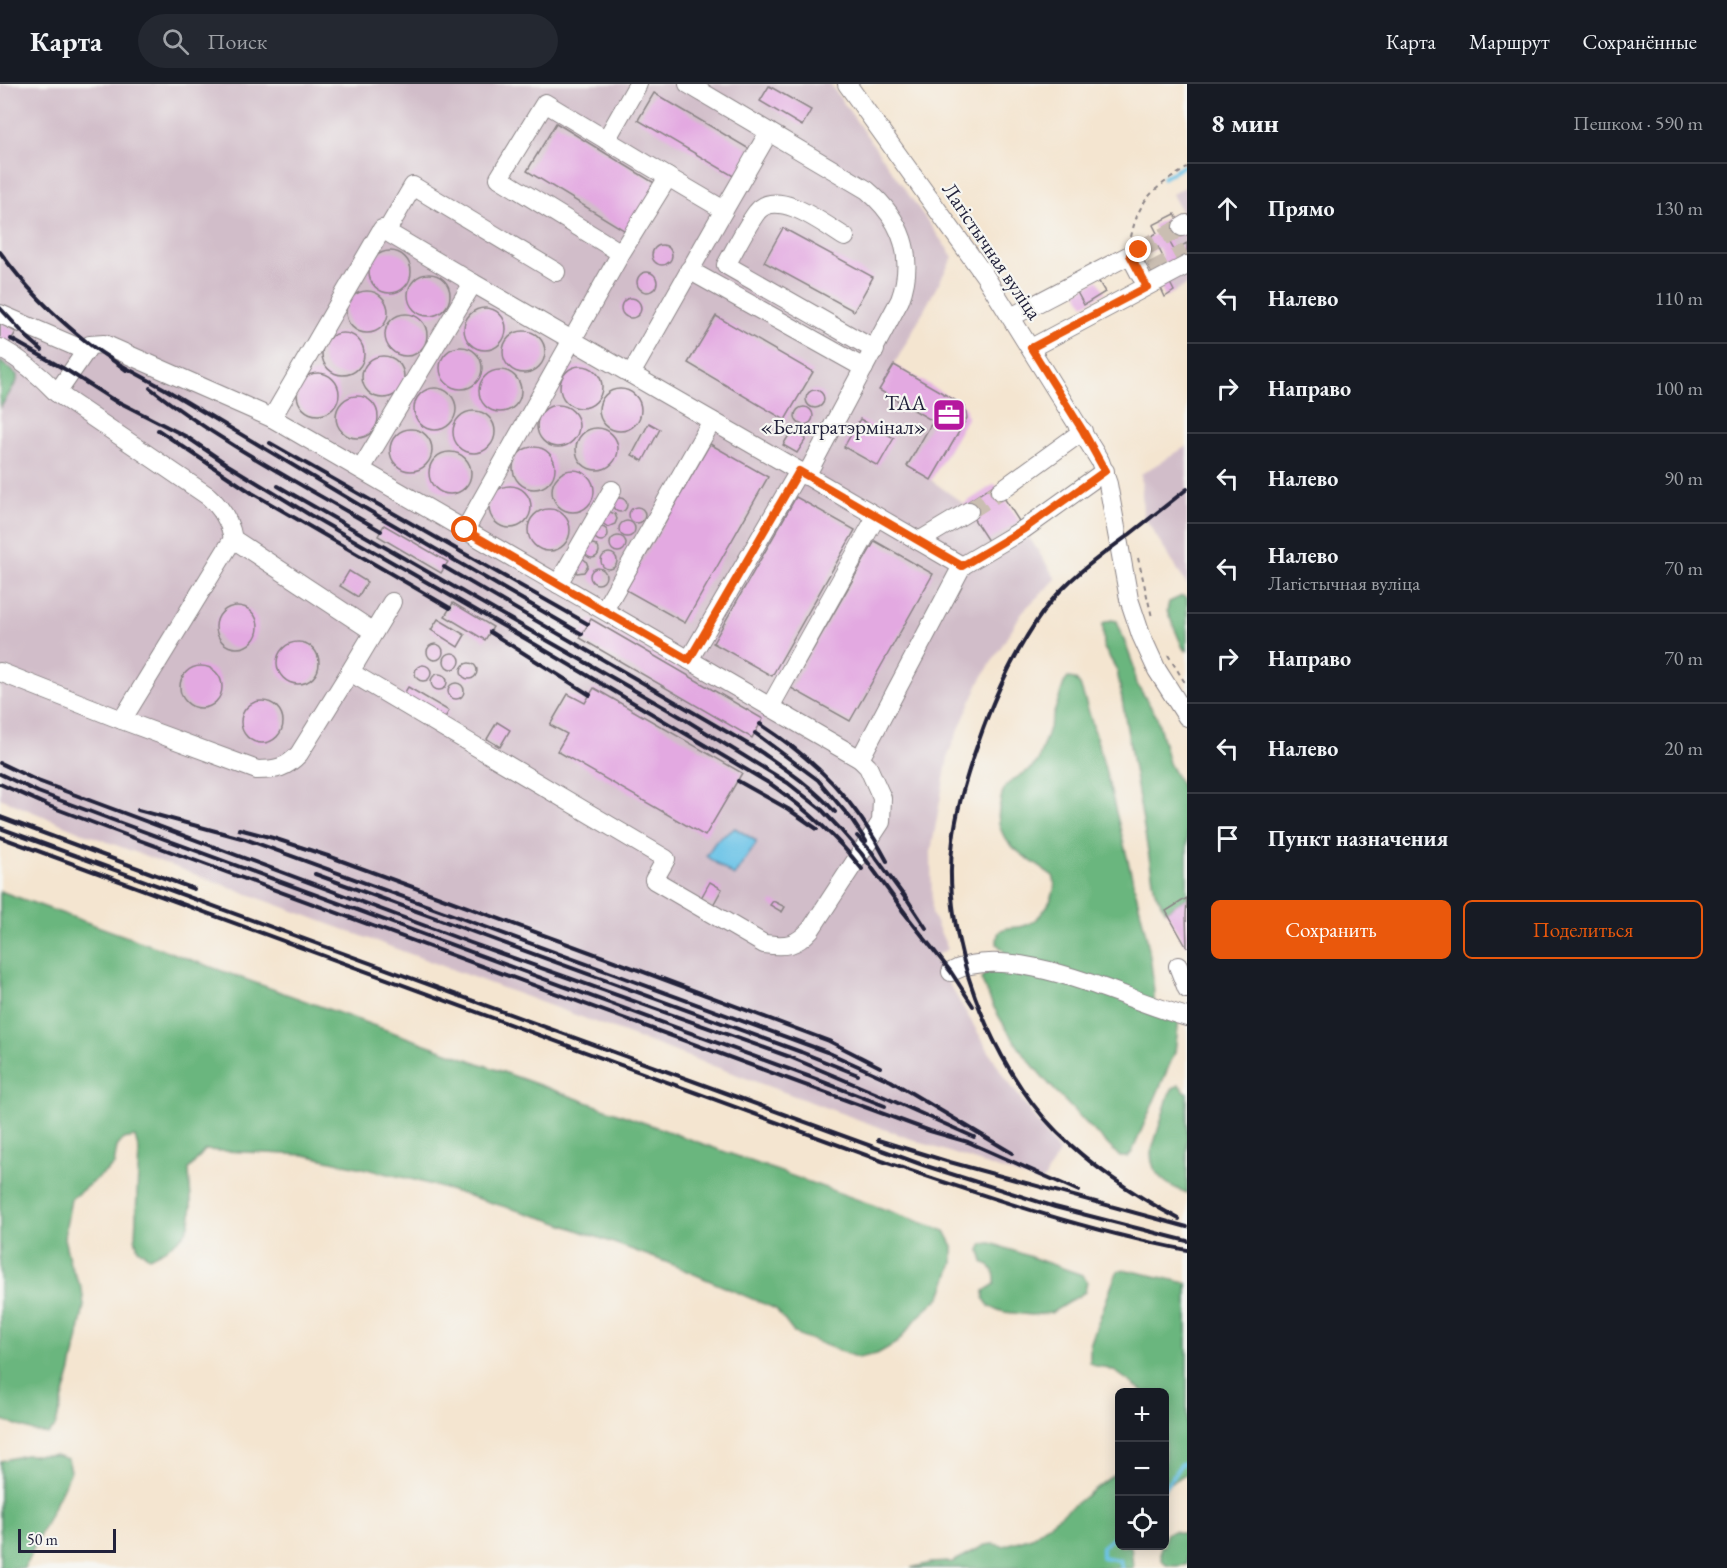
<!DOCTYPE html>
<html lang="ru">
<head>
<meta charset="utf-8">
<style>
  :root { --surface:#171b24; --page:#242831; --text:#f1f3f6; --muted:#9ea1a6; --line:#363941; --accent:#ea580c }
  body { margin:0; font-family:"EB Garamond",serif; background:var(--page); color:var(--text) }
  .controls { position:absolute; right:18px; bottom:18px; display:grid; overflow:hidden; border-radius:9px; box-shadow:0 3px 15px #0003 }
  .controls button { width:54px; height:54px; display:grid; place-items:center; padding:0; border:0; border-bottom:2px solid var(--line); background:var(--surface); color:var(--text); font:30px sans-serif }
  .scale { position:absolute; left:18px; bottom:15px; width:98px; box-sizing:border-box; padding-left:6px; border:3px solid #22223b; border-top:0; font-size:16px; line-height:21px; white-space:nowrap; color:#22223b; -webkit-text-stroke:4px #f6f6f2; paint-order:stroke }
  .stop { position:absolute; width:18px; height:18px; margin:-14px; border:4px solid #ea580c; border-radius:50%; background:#fff }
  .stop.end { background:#ea580c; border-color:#fff; box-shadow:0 2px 6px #0008 }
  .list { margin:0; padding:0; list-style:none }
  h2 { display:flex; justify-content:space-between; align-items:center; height:78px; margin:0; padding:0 24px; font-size:26px }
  h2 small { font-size:20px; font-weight:400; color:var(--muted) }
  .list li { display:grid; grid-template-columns:39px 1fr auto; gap:18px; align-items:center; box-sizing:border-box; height:90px; padding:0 24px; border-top:2px solid var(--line) }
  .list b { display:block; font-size:22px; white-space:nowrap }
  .list p { margin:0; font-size:20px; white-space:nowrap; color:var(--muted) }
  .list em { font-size:20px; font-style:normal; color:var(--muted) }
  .actions { display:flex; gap:12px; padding:18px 24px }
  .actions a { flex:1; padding:14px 0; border:2px solid var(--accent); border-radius:9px; text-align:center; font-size:21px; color:var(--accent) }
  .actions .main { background:var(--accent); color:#fff }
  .icon { flex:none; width:33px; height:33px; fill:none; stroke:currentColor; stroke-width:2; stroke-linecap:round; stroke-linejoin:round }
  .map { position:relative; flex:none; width:1187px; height:1484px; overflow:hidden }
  header { display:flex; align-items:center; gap:36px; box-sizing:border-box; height:84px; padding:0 30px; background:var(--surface); border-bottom:2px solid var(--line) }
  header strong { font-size:28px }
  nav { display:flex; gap:33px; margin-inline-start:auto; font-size:21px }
  .search { width:420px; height:54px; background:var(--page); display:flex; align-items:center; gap:15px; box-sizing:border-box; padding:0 21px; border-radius:33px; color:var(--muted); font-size:22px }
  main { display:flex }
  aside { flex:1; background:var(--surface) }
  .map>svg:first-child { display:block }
  .industrial { fill:#d1bdc9 }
  .forest { fill:#6ab67e; stroke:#466c5c; stroke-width:1.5 }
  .water { fill:#6ac3e7; stroke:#467291; stroke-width:1.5 }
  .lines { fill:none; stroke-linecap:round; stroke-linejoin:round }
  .stream { stroke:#6ac3e7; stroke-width:4 }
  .building { fill:#e3a9e1 }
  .minor-tunnel { stroke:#cabeb2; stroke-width:18; stroke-dasharray:18 9; stroke-linecap:butt }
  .minor-casing { stroke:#8b8486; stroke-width:20 }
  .path { stroke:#8b8486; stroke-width:2; stroke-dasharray:4.5 4.5; stroke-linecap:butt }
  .minor { stroke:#fff; stroke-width:18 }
  .rail { stroke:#22223b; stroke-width:4 }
  .route { stroke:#ea580c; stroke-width:8 }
  .labels { text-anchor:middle; stroke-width:4.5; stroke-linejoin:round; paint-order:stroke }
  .street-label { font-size:21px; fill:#22223b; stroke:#f6f6f2 }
  .poi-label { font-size:21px; fill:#22223b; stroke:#f6f6f2; text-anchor:end }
</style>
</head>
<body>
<header>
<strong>Карта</strong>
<div class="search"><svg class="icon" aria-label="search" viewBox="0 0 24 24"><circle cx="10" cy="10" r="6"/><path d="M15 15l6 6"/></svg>Поиск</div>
<nav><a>Карта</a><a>Маршрут</a><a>Сохранённые</a></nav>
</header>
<main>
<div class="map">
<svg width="1187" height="1484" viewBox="0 0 1187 1484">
  <rect width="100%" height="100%" fill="#f6f6f2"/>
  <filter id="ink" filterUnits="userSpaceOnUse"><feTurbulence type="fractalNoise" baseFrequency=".0167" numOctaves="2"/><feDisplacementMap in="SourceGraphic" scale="12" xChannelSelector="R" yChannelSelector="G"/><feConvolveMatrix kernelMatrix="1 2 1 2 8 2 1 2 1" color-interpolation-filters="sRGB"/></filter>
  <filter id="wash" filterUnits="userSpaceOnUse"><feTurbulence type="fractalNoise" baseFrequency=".008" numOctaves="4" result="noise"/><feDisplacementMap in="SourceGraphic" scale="24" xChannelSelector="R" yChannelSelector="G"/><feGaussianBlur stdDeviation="1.35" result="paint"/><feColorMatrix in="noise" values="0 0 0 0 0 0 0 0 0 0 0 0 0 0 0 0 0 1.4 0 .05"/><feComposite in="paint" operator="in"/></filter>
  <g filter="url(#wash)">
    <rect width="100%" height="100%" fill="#f4e5d0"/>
    <!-- industrial -->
    <g class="industrial">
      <polygon points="0,0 830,0 953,173 894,281 965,322 967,334 931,396 964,420 995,400 1056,495 1023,527 980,597 949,668 931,767 932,830 948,865 933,873 1002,989 1059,1068 1042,1099 922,1059 375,857 78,747 0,714"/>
      <polygon points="1187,102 1187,201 1165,213 1148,181 1162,173 1158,164 1142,172 1136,161 1157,149 1153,141 1175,130 1179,137 1184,133 1172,110"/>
      <polygon points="1187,362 1187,501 1143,431 1141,390"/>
    </g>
    <!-- forest -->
    <g class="forest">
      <polygon points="0,277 17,291 17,297 0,324"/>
      <polygon points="1182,512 1187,514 1187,567 1183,564 1167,527 1169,518"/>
      <polygon points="1111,536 1117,537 1134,583 1135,597 1157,633 1169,679 1187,712 1187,814 1166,827 1155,808 1117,586 1104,564 1103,539"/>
      <path d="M 1068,594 L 1075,595 L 1080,601 C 1100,660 1114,720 1129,781 C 1141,830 1156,879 1154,929 L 1179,935 L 1175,968 L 1132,1068 L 1128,1073 L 1120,1073 C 1066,1018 1009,968 981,895 L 987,887 L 1005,883 L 1004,867 L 997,860 C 997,856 997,850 1000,847 C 1006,842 1017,844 1024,842 C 1041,837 1060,809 1053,792 C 1028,773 990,759 1000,720 C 1001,714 1002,707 1006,702 C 1015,692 1030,689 1038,677 L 1064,599 Z"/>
      <path d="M 0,807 L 945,1147 L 953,1162 L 953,1179 L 941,1212 L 918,1233 L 898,1258 L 877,1270 L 858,1274 L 794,1249 L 776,1225 L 666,1178 L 550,1136 L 415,1096 L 305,1071 L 205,1066 L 189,1085 C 191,1136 202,1149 149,1173 L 138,1165 L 135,1154 L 139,1067 L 135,1053 L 123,1055 L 117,1063 L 114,1081 L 71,1115 L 64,1154 L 70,1180 L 82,1205 L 84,1222 L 71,1286 L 55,1343 L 48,1350 L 36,1348 L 0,1335 Z"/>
      <path d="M 1179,1001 L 1187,1009 L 1187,1109 C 1168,1102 1151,1092 1151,1069 L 1169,1010 L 1173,1004 Z"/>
      <path d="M 991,1159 L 1082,1191 L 1087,1198 L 1085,1208 L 1051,1229 L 1031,1231 L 1004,1228 L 990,1223 L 984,1215 L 984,1207 L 995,1200 C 996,1188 993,1184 983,1178 L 980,1166 L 983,1160 Z"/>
      <polygon points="1127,1186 1187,1199 1187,1389 1169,1400 1165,1407 1164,1308 1144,1308 1116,1288 1103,1283 1096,1282 1090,1278 1090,1261 1114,1195 1118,1187"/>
      <polygon points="25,1371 55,1371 68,1375 71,1387 24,1484 0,1484 0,1377"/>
      <polygon points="1119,1388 1120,1462 1131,1462 1133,1484 911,1484 931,1479 953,1478 985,1461 993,1460 1003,1462 1032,1453 1109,1394"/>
      <path d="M 1174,1447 L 1187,1451 L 1187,1481 C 1167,1484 1159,1483 1161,1462 L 1164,1462 L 1165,1454 L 1167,1449 Z"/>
    </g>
    <!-- water -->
    <polygon class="water" points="735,744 756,757 756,760 734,792 706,772 716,757"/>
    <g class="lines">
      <!-- stream -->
      <g class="stream">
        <polyline points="1163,94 1187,80"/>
        <polyline points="1164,1405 1181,1380 1187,1379"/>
        <polyline points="1120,1448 1102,1463 1102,1473 1119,1476 1122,1484"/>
      </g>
    </g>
    <g id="blocks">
      <!-- building -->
      <g class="building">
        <polygon points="769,2 811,26 802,42 760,17"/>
        <polygon points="654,9 751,66 735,93 638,36"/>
        <polygon points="556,39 656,100 627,148 527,87"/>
        <polygon points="1175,130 1185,148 1169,157 1174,166 1187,159 1187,175 1154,193 1148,181 1163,173 1158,163 1142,172 1136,161 1157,149 1153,141"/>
        <polygon points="783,144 873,193 854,227 764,178"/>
        <circle cx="662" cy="171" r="10"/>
        <circle cx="390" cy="188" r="21"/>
        <circle cx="647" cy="198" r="10"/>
        <circle cx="429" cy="211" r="21"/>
        <polygon points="1098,196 1105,208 1084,221 1077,208"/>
        <polygon points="1169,197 1174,207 1165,213 1160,202"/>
        <circle cx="367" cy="228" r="21"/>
        <circle cx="631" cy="224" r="10"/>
        <circle cx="485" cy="245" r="21"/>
        <circle cx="406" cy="251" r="21"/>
        <polygon points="716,232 813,288 785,336 688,279"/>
        <polygon points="0,239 16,248 7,263 0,259"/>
        <circle cx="524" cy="268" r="21"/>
        <circle cx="343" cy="270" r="21"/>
        <circle cx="461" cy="284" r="21"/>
        <circle cx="383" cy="293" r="21"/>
        <polygon points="894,281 965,322 967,334 931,396 907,382 933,337 879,306"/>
        <circle cx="581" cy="303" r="21"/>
        <circle cx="500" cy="307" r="21"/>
        <circle cx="318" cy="310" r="21"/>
        <circle cx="435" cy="325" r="21"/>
        <circle cx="620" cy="326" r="21"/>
        <circle cx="815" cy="315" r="9"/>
        <circle cx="357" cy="333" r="21"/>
        <circle cx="558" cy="342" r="21"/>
        <circle cx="804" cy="332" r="9"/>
        <circle cx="474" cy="348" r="21"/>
        <polygon points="860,335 894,354 878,382 844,363"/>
        <polygon points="649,339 660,345 643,377 632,371"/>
        <circle cx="597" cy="365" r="21"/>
        <circle cx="411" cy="366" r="21"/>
        <polygon points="792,346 806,355 797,369 783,361"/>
        <polygon points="710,360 768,393 685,539 626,506"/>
        <circle cx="534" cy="384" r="21"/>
        <circle cx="450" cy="389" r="21"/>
        <circle cx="573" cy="407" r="21"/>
        <polygon points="995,400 1019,437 988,457 964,420"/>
        <circle cx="510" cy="423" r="21"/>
        <polygon points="796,413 855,446 772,592 713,559"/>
        <circle cx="620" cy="421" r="7"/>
        <circle cx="637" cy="431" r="8"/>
        <circle cx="549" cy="446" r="21"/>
        <polygon points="608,427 615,430 617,435 615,440 608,443 602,439"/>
        <circle cx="627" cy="445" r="8"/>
        <polygon points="384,441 448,478 441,489 378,452"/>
        <circle cx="601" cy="450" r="7"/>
        <circle cx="618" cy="460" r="8"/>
        <polygon points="875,457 933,490 850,637 791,604"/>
        <circle cx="592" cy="467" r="7"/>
        <circle cx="609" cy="477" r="8"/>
        <polygon points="582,474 586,477 588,482 584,488 577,489 575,487"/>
        <circle cx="598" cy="492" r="8"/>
        <polygon points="349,487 367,498 358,513 340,502"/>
        <polygon points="453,519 493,543 485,556 445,532"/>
        <circle cx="237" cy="543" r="21"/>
        <polygon points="438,535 465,551 458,563 431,546"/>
        <polygon points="591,535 763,635 752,654 580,554"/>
        <circle cx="298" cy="579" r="21"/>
        <circle cx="435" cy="568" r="8"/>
        <circle cx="452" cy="577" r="8"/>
        <circle cx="469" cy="587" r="8"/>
        <circle cx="423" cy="589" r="8"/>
        <circle cx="201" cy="603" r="21"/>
        <circle cx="439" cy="598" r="8"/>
        <circle cx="456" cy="607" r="8"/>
        <polygon points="408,603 449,627 443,637 402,613"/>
        <polygon points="594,604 742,689 705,752 557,667 567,650 550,641 568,610 585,619"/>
        <circle cx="262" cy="638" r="21"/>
        <polygon points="497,638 510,646 500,663 487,655"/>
        <polygon points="710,798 722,805 713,821 701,814"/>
        <polygon points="1187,814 1186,831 1187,864 1166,827"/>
        <polygon points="773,817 785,823 782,828 770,821"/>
      </g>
    </g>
  </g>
  <g filter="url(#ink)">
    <use href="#blocks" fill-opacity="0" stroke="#8b8486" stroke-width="1.5"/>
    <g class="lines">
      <!-- minor-tunnel -->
      <g class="minor-tunnel">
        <polyline points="1139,166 1182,143"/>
        <polyline points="1151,187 1187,168"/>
        <polyline points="969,427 1000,407"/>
      </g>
      <defs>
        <g id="minor">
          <path d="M 688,0 L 867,106 C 901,135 916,172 900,216 L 806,392"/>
          <polyline points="847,0 985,192 1100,377 1108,400 1129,515 1141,551 1157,586 1187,633"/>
          <polyline points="606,56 638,0"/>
          <polyline points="724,126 769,48"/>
          <polyline points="1182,143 1187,140"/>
          <polyline points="386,148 413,102 556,188"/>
          <path d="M 845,153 C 825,141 777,103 757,128 C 745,144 736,164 726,181 L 875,266"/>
          <polyline points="1130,171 1141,192"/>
          <polyline points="689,186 864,284"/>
          <polyline points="473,199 799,387 689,576"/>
          <polyline points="0,230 86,267"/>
          <polyline points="1011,233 1139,166"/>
          <path d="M 0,264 C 22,276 39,290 57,309 L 208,412 C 222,424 230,437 233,455 L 374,548 L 350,588 L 666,775 L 654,796 L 764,860 C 787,863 796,862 811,845 L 881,738 L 882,714 L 868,683 L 860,675"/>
          <polyline points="1031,264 1187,181"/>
          <polyline points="631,290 724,126 668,93"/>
          <polyline points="57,309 90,261 104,260 272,334 860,675 962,482 799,387"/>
          <polyline points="272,334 382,145 473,199 361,385"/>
          <polyline points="1000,407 1083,347"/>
          <polyline points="465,446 621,169 499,94 545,19 668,93 621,169"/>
          <polyline points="919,457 969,427"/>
          <polyline points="962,482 1024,445 1105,387"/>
          <polyline points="558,500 612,406"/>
          <polyline points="604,526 712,337"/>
          <polyline points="374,548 392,518"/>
          <path d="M 0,588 L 122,636 L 257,686 C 276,686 286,684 299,670 L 350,588"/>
          <polyline points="770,623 876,433"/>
          <polyline points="122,636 233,455"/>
          <polyline points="1178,882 1187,905"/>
          <path d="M 951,888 C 1010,856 1125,916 1187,933"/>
        </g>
      </defs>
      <!-- minor casing -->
      <use href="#minor" class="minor-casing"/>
      <!-- path -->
      <g class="path">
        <path d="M 1131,153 C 1139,114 1154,104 1187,84"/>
        <polyline points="1138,474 1152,533"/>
        <polyline points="1168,571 1187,602"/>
      </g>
      <!-- minor -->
      <use href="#minor" class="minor"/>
      <!-- rail -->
      <g class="rail">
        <path d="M 0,168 C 25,203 54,232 88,259 C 100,269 114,276 126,286"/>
        <polyline points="0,224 27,253 42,266"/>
        <polyline points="11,255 68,287 118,319"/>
        <polyline points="119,280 165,305 361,422 582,550"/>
        <path d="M 150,304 C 222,360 303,401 381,447"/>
        <path d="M 113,315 L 187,353 L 228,381 L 310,431 L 526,555 L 772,701 C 806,725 836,752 862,785"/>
        <polyline points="158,346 252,409 450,524"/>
        <polyline points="270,359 588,540"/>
        <polyline points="278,402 681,633 788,699 822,726 840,745 861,769 908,833"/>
        <path d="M 444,483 L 758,666 C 785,685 813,703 835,728"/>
        <polyline points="490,548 590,611"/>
        <path d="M 760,640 C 817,677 855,716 887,777"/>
        <polyline points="755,649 818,696 852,736 866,757"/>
        <polyline points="0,679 38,697 471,859 790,973 882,1012 974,1053"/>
        <polyline points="0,690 38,708 110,735 813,994 885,1022"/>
        <polyline points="738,697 788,725 817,745"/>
        <polyline points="0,700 49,722 131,753 930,1047 968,1058 1079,1107"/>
        <polyline points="138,726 245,755 827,968 891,997 1012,1069"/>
        <polyline points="0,733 194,805"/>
        <polyline points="0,744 923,1081 1055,1123 1187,1157"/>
        <polyline points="239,745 273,754 331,773 652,891 829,957 880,983"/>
        <polyline points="857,752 871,767 906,815"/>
        <path d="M 0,753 L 882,1077 C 982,1111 1083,1146 1187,1166"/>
        <polyline points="315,790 801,968 858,991"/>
        <polyline points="903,809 926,844"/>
        <polyline points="902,826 951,888 973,922"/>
        <polyline points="878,1056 946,1077 1187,1143"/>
        <path d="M 1179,1135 C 1134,1111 1093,1084 1057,1048 C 990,980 940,852 953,756 C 957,723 967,690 978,659 C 994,612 1015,566 1045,525 C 1067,495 1100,472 1130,450 C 1149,435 1168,420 1187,405"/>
      </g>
    </g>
  </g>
  <g class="lines" filter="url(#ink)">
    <!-- route -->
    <polyline class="route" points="465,446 689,576 799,387 962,482 1024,445 1105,387 1083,347 1031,264 1147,203 1130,171 1139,166"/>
  </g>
  <!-- icons -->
  <defs>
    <symbol id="office-square" viewBox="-11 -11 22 22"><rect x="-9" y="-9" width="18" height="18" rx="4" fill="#b5179e" stroke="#f6f6f2"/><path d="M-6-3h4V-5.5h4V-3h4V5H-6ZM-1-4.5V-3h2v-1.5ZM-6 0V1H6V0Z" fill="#fff"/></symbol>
  </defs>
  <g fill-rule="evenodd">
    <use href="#office-square" x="930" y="312" width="38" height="38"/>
  </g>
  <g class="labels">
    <!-- street labels -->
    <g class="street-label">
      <text transform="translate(992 167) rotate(56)" y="7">Лагістычная вуліца</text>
    </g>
    <!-- poi labels -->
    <g class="poi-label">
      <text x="926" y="326">ТАА<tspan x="926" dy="24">«Белагратэрмінал»</tspan></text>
    </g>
  </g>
</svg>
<div class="controls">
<button>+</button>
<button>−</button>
<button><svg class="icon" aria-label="locate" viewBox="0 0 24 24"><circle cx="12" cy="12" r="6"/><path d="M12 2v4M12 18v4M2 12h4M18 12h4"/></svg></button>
</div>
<div class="scale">50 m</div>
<div class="stop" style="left:465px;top:446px"></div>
<div class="stop end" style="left:1139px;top:166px"></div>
</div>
<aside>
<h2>8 мин<small>Пешком · 590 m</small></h2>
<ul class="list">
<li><svg class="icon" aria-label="ahead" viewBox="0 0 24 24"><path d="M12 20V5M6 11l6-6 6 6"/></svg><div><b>Прямо</b></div><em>130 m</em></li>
<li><svg class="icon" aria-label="left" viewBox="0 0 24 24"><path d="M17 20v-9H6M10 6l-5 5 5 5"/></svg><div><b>Налево</b></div><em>110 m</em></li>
<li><svg class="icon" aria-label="right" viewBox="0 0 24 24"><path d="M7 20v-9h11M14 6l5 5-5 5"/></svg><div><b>Направо</b></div><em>100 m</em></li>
<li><svg class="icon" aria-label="left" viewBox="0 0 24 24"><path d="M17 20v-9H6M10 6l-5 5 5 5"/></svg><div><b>Налево</b></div><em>90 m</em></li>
<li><svg class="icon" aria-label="left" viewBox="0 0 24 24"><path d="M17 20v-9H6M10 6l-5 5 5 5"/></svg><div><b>Налево</b><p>Лагістычная вуліца</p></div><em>70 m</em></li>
<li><svg class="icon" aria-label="right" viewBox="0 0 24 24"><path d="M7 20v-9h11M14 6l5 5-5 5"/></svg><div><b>Направо</b></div><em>70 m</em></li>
<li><svg class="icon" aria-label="left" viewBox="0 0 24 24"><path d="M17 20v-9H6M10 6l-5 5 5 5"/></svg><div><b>Налево</b></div><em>20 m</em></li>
<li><svg class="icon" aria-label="arrive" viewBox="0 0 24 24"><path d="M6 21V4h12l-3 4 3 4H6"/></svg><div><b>Пункт назначения</b></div></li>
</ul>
<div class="actions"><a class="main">Сохранить</a><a>Поделиться</a></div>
</aside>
</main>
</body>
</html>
